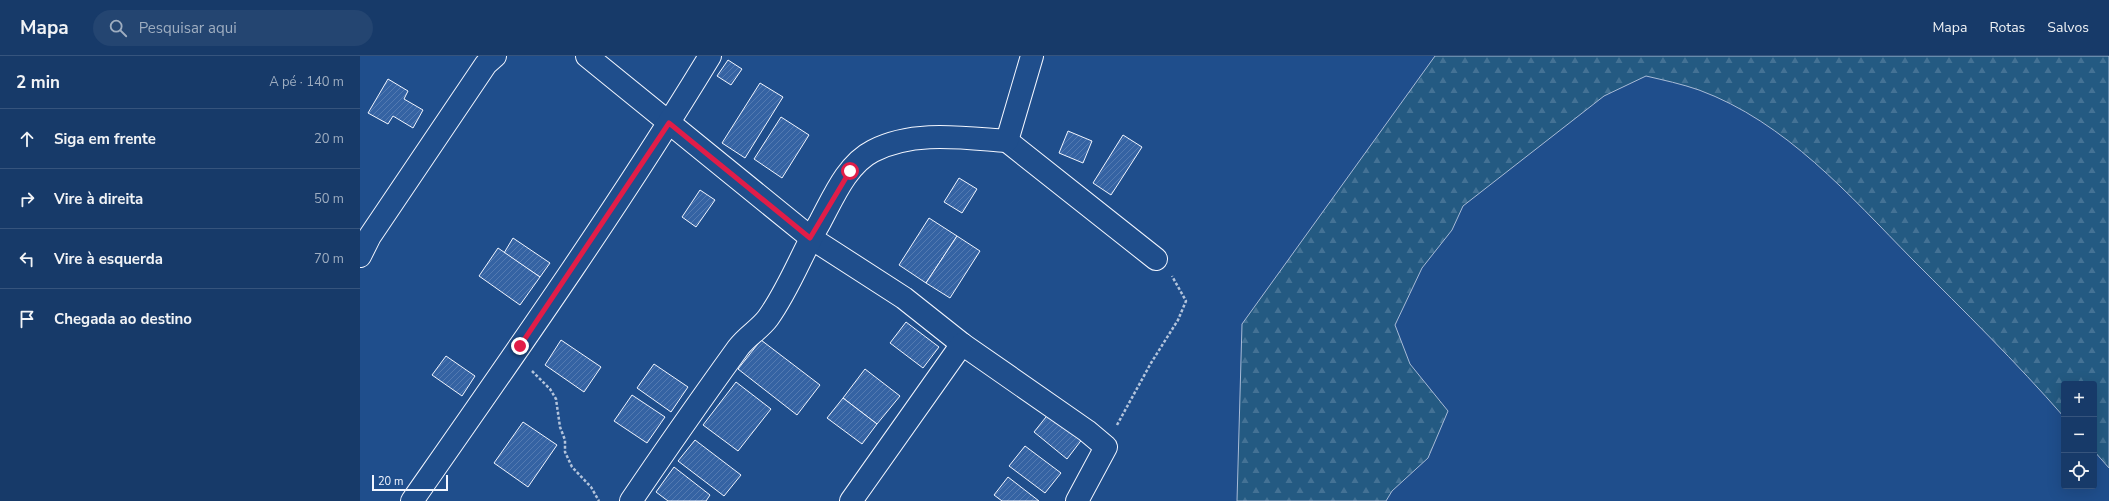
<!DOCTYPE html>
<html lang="pt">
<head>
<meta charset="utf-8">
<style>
  :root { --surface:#173a69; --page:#244571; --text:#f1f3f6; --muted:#9eadc0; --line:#36547d }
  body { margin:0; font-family:"Nunito Sans",sans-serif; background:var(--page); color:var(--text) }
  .controls { position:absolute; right:12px; bottom:12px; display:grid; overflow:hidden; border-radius:4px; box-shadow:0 4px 16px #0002 }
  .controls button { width:36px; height:36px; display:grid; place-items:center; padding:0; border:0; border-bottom:1px solid var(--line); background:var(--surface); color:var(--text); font:20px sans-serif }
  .scale { position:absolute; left:12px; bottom:10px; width:76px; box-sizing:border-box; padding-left:4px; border:2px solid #f2f6ff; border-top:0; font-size:11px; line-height:14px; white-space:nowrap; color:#f2f6ff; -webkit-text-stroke:3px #1f4e8c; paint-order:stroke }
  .stop { position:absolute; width:12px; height:12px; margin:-9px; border:3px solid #e11d48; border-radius:50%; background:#fff }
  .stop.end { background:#e11d48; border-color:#fff; box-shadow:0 1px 4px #0008 }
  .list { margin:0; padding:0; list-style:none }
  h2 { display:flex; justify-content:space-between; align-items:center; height:52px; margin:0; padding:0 16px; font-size:17px }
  h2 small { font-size:13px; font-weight:400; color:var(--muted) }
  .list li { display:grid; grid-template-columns:26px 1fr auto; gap:12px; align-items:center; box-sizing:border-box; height:60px; padding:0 16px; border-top:1px solid var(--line) }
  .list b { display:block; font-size:15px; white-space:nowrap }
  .list em { font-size:13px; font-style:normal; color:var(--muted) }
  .icon { flex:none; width:22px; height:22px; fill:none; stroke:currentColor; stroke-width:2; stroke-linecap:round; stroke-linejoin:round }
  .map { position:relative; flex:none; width:1749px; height:445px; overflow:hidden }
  header { display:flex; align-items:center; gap:24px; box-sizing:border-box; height:56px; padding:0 20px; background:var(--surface); border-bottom:1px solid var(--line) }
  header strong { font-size:19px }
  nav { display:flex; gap:22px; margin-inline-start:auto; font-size:14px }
  .search { width:280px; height:36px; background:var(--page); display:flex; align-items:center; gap:10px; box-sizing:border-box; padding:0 14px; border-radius:22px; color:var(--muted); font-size:15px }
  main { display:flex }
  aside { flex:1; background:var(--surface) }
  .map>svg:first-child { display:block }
  .forest { fill:url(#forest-firs); stroke:#a8bbd7 }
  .building { fill:url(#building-hatch); stroke:#f2f6ff }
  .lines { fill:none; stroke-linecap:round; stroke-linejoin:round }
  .street-casing { stroke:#f2f6ff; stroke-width:24 }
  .path { stroke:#b3c4dc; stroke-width:2.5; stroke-dasharray:3 2; stroke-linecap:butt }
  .street { stroke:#1f4e8c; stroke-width:22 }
  .route { stroke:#e11d48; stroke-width:5 }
</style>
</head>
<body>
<header>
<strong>Mapa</strong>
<div class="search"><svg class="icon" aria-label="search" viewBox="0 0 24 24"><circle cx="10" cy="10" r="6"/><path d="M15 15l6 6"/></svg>Pesquisar aqui</div>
<nav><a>Mapa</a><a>Rotas</a><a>Salvos</a></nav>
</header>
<main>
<aside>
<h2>2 min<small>A pé · 140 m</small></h2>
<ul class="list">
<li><svg class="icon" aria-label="ahead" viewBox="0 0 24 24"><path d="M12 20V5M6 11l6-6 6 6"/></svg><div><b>Siga em frente</b></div><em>20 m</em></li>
<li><svg class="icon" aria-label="right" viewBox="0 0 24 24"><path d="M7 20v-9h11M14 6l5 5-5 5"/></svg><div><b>Vire à direita</b></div><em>50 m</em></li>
<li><svg class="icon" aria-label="left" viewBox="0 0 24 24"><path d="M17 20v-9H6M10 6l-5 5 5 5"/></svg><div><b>Vire à esquerda</b></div><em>70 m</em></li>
<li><svg class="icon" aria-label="arrive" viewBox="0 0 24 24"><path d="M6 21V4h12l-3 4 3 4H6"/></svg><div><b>Chegada ao destino</b></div></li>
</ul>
</aside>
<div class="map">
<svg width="1749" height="445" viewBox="0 0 1749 445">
  <defs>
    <pattern id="forest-firs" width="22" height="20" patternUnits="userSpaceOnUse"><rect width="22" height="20" fill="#245a82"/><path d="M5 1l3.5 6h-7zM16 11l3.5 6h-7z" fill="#447295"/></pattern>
    <pattern id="building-hatch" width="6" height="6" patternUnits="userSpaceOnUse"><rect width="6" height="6" fill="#3563a3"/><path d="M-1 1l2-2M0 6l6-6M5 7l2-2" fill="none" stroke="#537ab1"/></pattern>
  </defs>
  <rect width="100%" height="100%" fill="#1f4e8c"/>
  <!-- forest -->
  <path class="forest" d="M 1075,0 L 1749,0 L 1749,412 L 1734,395 L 1734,328 L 1704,328 L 1704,361 C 1656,306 1604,255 1553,204 C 1489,139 1426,66 1339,34 C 1322,28 1303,24 1286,20 L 1244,40 L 1103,150 L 1092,174 L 1062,212 L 1035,269 L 1050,308 L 1088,355 L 1068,402 L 1032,435 L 1026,445 L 877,445 L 882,268 Z"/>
  <!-- building -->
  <g class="building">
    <polygon points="368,4 382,13 371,29 357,20"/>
    <polygon points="28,23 48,35 44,43 63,54 53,72 33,60 28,68 8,57"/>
    <polygon points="400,27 423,41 385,102 362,87"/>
    <polygon points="421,61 449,79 422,122 394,103"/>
    <polygon points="708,75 732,85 723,107 699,97"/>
    <polygon points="763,79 782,91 751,139 733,127"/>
    <polygon points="599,122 617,133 602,157 584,146"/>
    <polygon points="340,134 355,144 336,171 322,161"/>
    <polygon points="569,162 597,180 566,227 539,209"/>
    <polygon points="597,180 620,195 590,242 566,227"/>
    <polygon points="153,182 190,207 180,221 144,197"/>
    <polygon points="138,192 180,221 160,249 119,220"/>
    <polygon points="546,266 579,291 563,312 530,287"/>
    <polygon points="201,284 241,311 224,336 185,309"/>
    <polygon points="401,284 460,329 437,359 378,313"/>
    <polygon points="86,300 115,320 102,340 72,319"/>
    <polygon points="294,308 328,331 311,356 277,332"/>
    <polygon points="505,313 540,340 517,368 483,342"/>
    <polygon points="376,326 411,353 378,395 343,369"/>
    <polygon points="272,339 305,361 287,387 254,365"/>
    <polygon points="483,342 517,368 502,388 467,362"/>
    <polygon points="690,356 723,382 707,403 674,376"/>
    <polygon points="163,366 197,389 168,431 134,407"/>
    <polygon points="335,384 381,419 364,440 318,405"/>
    <polygon points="665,390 701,417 685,437 649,410"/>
    <polygon points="314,411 350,439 346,445 308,445 296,436"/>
    <polygon points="648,421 679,445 642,445 634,439"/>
  </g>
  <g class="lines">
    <defs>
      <g id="street">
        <polyline points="227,0 451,182 544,242 602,288 727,375 746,391 717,445"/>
        <polyline points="647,85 796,203"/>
        <polyline points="0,200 10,180 126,8 135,0"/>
        <path d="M 52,445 C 154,299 257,153 350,0"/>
        <path d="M 271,445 C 306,393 342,342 378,292 C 387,280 400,273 408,262 C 429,233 442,197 460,166 C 473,142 487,108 513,95 C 554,74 603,82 647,85 L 672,0"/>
        <polyline points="491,445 602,288"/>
      </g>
    </defs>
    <!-- street casing -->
    <use href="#street" class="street-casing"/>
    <!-- path -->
    <g class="path">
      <polyline points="172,315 190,333 196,343 200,371 205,384 205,396 212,411 231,431 239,445"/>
      <polyline points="757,369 791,307 818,264 826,245 812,220"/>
    </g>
    <!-- street -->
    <use href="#street" class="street"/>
  </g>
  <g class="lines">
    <!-- route -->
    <polyline class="route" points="160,290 309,67 450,182 490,115"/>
  </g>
</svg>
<div class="controls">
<button>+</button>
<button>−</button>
<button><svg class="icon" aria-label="locate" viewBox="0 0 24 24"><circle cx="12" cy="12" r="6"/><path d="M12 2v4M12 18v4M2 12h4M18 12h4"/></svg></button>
</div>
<div class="scale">20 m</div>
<div class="stop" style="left:490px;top:115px"></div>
<div class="stop end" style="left:160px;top:290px"></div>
</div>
</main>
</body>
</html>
